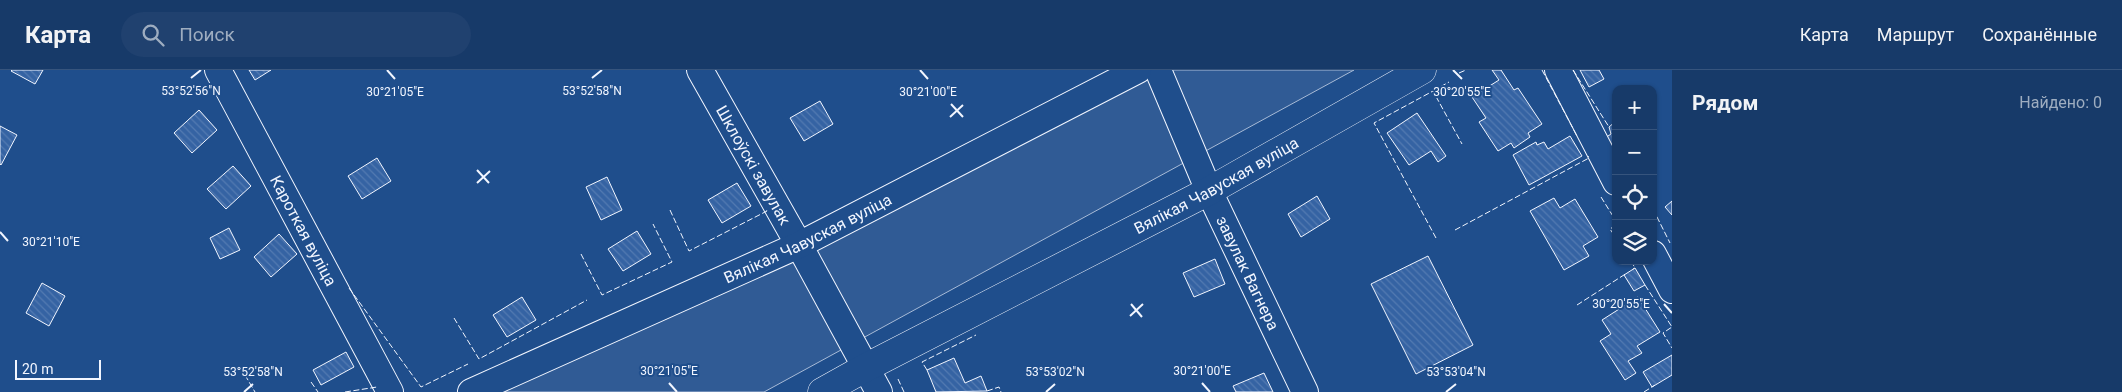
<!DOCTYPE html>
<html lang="ru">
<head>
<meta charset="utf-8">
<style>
  :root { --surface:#173a69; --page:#20416f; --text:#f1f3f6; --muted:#9eadc0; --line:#36547d }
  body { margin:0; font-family:Roboto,sans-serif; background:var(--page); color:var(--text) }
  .controls { position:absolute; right:15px; top:15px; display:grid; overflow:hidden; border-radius:10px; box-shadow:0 1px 4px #0004 }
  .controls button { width:45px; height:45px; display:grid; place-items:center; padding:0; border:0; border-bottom:1px solid var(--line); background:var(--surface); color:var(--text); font:25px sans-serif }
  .scale { position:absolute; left:15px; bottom:12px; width:86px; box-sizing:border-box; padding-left:5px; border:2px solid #f2f6ff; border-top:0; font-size:14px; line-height:18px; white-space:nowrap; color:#f2f6ff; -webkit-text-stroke:4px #1f4e8c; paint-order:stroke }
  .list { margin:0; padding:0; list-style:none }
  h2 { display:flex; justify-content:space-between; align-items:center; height:65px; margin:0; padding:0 20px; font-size:21px }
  h2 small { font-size:16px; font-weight:400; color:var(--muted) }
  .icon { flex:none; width:28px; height:28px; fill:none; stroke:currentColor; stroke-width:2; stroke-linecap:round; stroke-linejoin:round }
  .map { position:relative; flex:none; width:1672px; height:322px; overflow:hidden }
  header { display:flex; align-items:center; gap:30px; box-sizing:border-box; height:70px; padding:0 25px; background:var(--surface); border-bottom:1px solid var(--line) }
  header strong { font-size:24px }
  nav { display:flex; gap:28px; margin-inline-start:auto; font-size:18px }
  .search { width:350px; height:45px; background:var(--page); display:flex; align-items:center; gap:12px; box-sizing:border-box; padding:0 18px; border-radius:28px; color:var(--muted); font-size:19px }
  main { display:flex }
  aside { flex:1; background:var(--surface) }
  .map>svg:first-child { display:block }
  .built { fill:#305b95; stroke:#a8bbd7 }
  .building { fill:url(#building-back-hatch); stroke:#f2f6ff }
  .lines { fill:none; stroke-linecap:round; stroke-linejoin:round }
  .street-casing { stroke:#f2f6ff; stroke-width:28 }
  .secondary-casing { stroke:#f2f6ff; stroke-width:29 }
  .street { stroke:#1f4e8c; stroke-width:26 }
  .secondary { stroke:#1f4e8c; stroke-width:28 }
  .fence { stroke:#f2f6ff; stroke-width:1; stroke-dasharray:6 2.5; stroke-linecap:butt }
  .ticks { fill:none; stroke:#f2f6ff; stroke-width:2 }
  .labels { text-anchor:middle; stroke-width:4; stroke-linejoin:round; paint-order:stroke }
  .street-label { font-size:16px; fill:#f2f6ff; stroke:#1f4e8c }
  .ticks-label { font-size:12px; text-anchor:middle; fill:#f2f6ff; stroke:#1f4e8c; stroke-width:4; stroke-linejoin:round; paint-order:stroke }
</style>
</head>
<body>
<header>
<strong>Карта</strong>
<div class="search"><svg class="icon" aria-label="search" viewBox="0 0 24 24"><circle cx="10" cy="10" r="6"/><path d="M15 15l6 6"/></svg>Поиск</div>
<nav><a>Карта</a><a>Маршрут</a><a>Сохранённые</a></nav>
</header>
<main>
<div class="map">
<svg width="1672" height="322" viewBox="0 0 1672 322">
  <defs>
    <pattern id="building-back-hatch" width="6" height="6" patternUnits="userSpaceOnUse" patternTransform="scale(1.25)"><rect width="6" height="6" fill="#3563a3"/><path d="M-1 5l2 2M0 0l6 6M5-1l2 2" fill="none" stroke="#537ab1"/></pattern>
  </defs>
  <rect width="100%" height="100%" fill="#1f4e8c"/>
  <!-- built -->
  <polygon class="built" points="1168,0 1354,0 764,322 489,322"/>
  <!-- building -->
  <g class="building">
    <polygon points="12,0 43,0 35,14 11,1"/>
    <polygon points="249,0 271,0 255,10"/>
    <polygon points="1492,0 1501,0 1514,20 1518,18 1542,54 1528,63 1530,67 1514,78 1511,73 1498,81 1479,52 1486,48 1472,27 1499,10"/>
    <polygon points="1580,0 1599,0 1604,9 1589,17"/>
    <polygon points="820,31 833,54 804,71 790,48"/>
    <polygon points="199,40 217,60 192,83 174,63"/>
    <polygon points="1417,43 1446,86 1438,92 1431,81 1409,95 1387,63"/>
    <polygon points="1616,51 1616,82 1605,68 1611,64 1609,57"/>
    <polygon points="0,56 17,65 1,95 0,94"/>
    <polygon points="1570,66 1582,86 1529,115 1513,85 1536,72 1537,75 1544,72 1548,79"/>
    <polygon points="377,88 391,111 362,129 348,106"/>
    <polygon points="233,96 251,116 226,139 207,119"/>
    <polygon points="607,107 622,140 601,150 586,117"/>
    <polygon points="737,113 751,136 722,153 708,130"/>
    <polygon points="1317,126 1330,149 1301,167 1288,144"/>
    <polygon points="1554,128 1560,138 1575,129 1598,167 1583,176 1589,186 1564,200 1530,141"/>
    <polygon points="1672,131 1672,145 1665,137"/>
    <polygon points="229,158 240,180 220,189 210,168"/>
    <polygon points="637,161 651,184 623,201 608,179"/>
    <polygon points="279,164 297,184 271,207 254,187"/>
    <polygon points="1428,186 1473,275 1416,304 1371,214"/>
    <polygon points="1215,189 1225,214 1194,227 1183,203"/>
    <polygon points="1635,198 1645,215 1634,221 1624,205"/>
    <polygon points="42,213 65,226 49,256 26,243"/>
    <polygon points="522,227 536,250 507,267 493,245"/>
    <polygon points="1638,227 1660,262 1637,276 1642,283 1628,291 1636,303 1625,310 1600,271 1611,264 1602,250"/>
    <polygon points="346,282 354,297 321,315 313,300"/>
    <polygon points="1672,285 1672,305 1652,317 1643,302"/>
    <polygon points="954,288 965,313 981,306 987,321 936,322 927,300"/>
    <polygon points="1264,303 1273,322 1236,322 1233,316"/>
  </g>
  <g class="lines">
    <defs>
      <g id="street">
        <path id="s1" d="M 218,0 L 390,322"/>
        <path id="s2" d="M 700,0 L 799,175 L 879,322"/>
        <path id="s3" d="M 1158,0 L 1209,121 L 1305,322"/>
        <polyline points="1558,0 1616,112"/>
        <polyline points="1653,184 1672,220"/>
        <path id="s4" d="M 471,322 L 799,175 L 1138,0"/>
      </g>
      <g id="secondary">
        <path id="s5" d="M 822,322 L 865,298 L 1209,121 L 1422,0"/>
      </g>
    </defs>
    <!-- street casing -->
    <use href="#street" class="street-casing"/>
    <!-- secondary casing -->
    <use href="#secondary" class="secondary-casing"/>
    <!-- street -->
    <use href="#street" class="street"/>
    <!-- secondary -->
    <use href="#secondary" class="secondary"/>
    <!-- fence -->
    <g class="fence">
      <polyline points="1542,0 1577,66"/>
      <polyline points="1573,0 1609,57"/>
      <polyline points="1459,3 1466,0"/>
      <polyline points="1433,21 1449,12"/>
      <polyline points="1601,127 1616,151"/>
      <polyline points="1653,139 1670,173"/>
      <polyline points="670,140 689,181 767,141 766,139"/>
      <polyline points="1616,155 1610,159 1616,168"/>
      <polyline points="1455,160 1589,88 1588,86"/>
      <polyline points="1436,168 1374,53 1433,21 1462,74"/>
      <polyline points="581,184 602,225 672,192 653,154"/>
      <polyline points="1631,191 1635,198 1633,199"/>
      <polyline points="1645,215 1672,257 1663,263 1672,278"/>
      <polyline points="349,218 421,317 468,294"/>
      <polyline points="1577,235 1627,203"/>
      <polyline points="454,248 479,289 587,230"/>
      <polyline points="927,300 922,292 976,265"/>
      <polyline points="245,305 255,322"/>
      <polyline points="898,309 904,322"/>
      <polyline points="311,312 318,322"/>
      <polyline points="987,321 999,317 1001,322"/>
      <polyline points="345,322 377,317"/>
      <polyline points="1644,322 1655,315"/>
    </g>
  </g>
  <!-- ticks -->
  <path class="ticks" d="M 387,0 L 395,9M 920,0 L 928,9M 1453,0 L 1462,9M 191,8 L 201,0M 592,8 L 602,0M 951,34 L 963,47M 950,47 L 963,35M 477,100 L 489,113M 477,113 L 490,101M 0,162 L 8,171M 1131,234 L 1142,247M 1664,234 L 1672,243M 1130,246 L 1143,234M 669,313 L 677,322M 1202,313 L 1210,322M 244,322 L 253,314M 1046,322 L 1055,314M 1446,322 L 1456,314"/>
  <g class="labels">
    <!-- street labels -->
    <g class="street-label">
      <text dy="6" stroke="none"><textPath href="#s2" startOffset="109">Шклоўскі завулак</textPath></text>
      <text dy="6" stroke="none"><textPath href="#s5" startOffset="445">Вялікая Чавуская вуліца</textPath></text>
      <text dy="6" stroke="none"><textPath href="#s1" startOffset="182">Кароткая вуліца</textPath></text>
      <text dy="6" stroke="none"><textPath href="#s4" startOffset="370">Вялікая Чавуская вуліца</textPath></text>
      <text dy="6" stroke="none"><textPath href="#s3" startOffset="222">завулак Вагнера</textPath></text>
    </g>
  </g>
  <g class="ticks-label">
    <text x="191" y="25">53°52'56"N</text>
    <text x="592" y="25">53°52'58"N</text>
    <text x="395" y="26">30°21'05"E</text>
    <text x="928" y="26">30°21'00"E</text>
    <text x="1462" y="26">30°20'55"E</text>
    <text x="51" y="176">30°21'10"E</text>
    <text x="1621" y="238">30°20'55"E</text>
    <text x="669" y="305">30°21'05"E</text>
    <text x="1202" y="305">30°21'00"E</text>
    <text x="253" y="306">53°52'58"N</text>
    <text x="1055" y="306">53°53'02"N</text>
    <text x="1456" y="306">53°53'04"N</text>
  </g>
</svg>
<div class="controls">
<button>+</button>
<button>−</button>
<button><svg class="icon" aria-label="locate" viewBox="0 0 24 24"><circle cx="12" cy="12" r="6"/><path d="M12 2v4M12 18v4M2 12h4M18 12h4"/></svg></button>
<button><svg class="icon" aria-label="layers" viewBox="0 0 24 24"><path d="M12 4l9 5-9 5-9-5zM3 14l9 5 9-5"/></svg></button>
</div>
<div class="scale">20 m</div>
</div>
<aside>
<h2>Рядом<small>Найдено: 0</small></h2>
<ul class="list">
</ul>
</aside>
</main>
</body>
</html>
